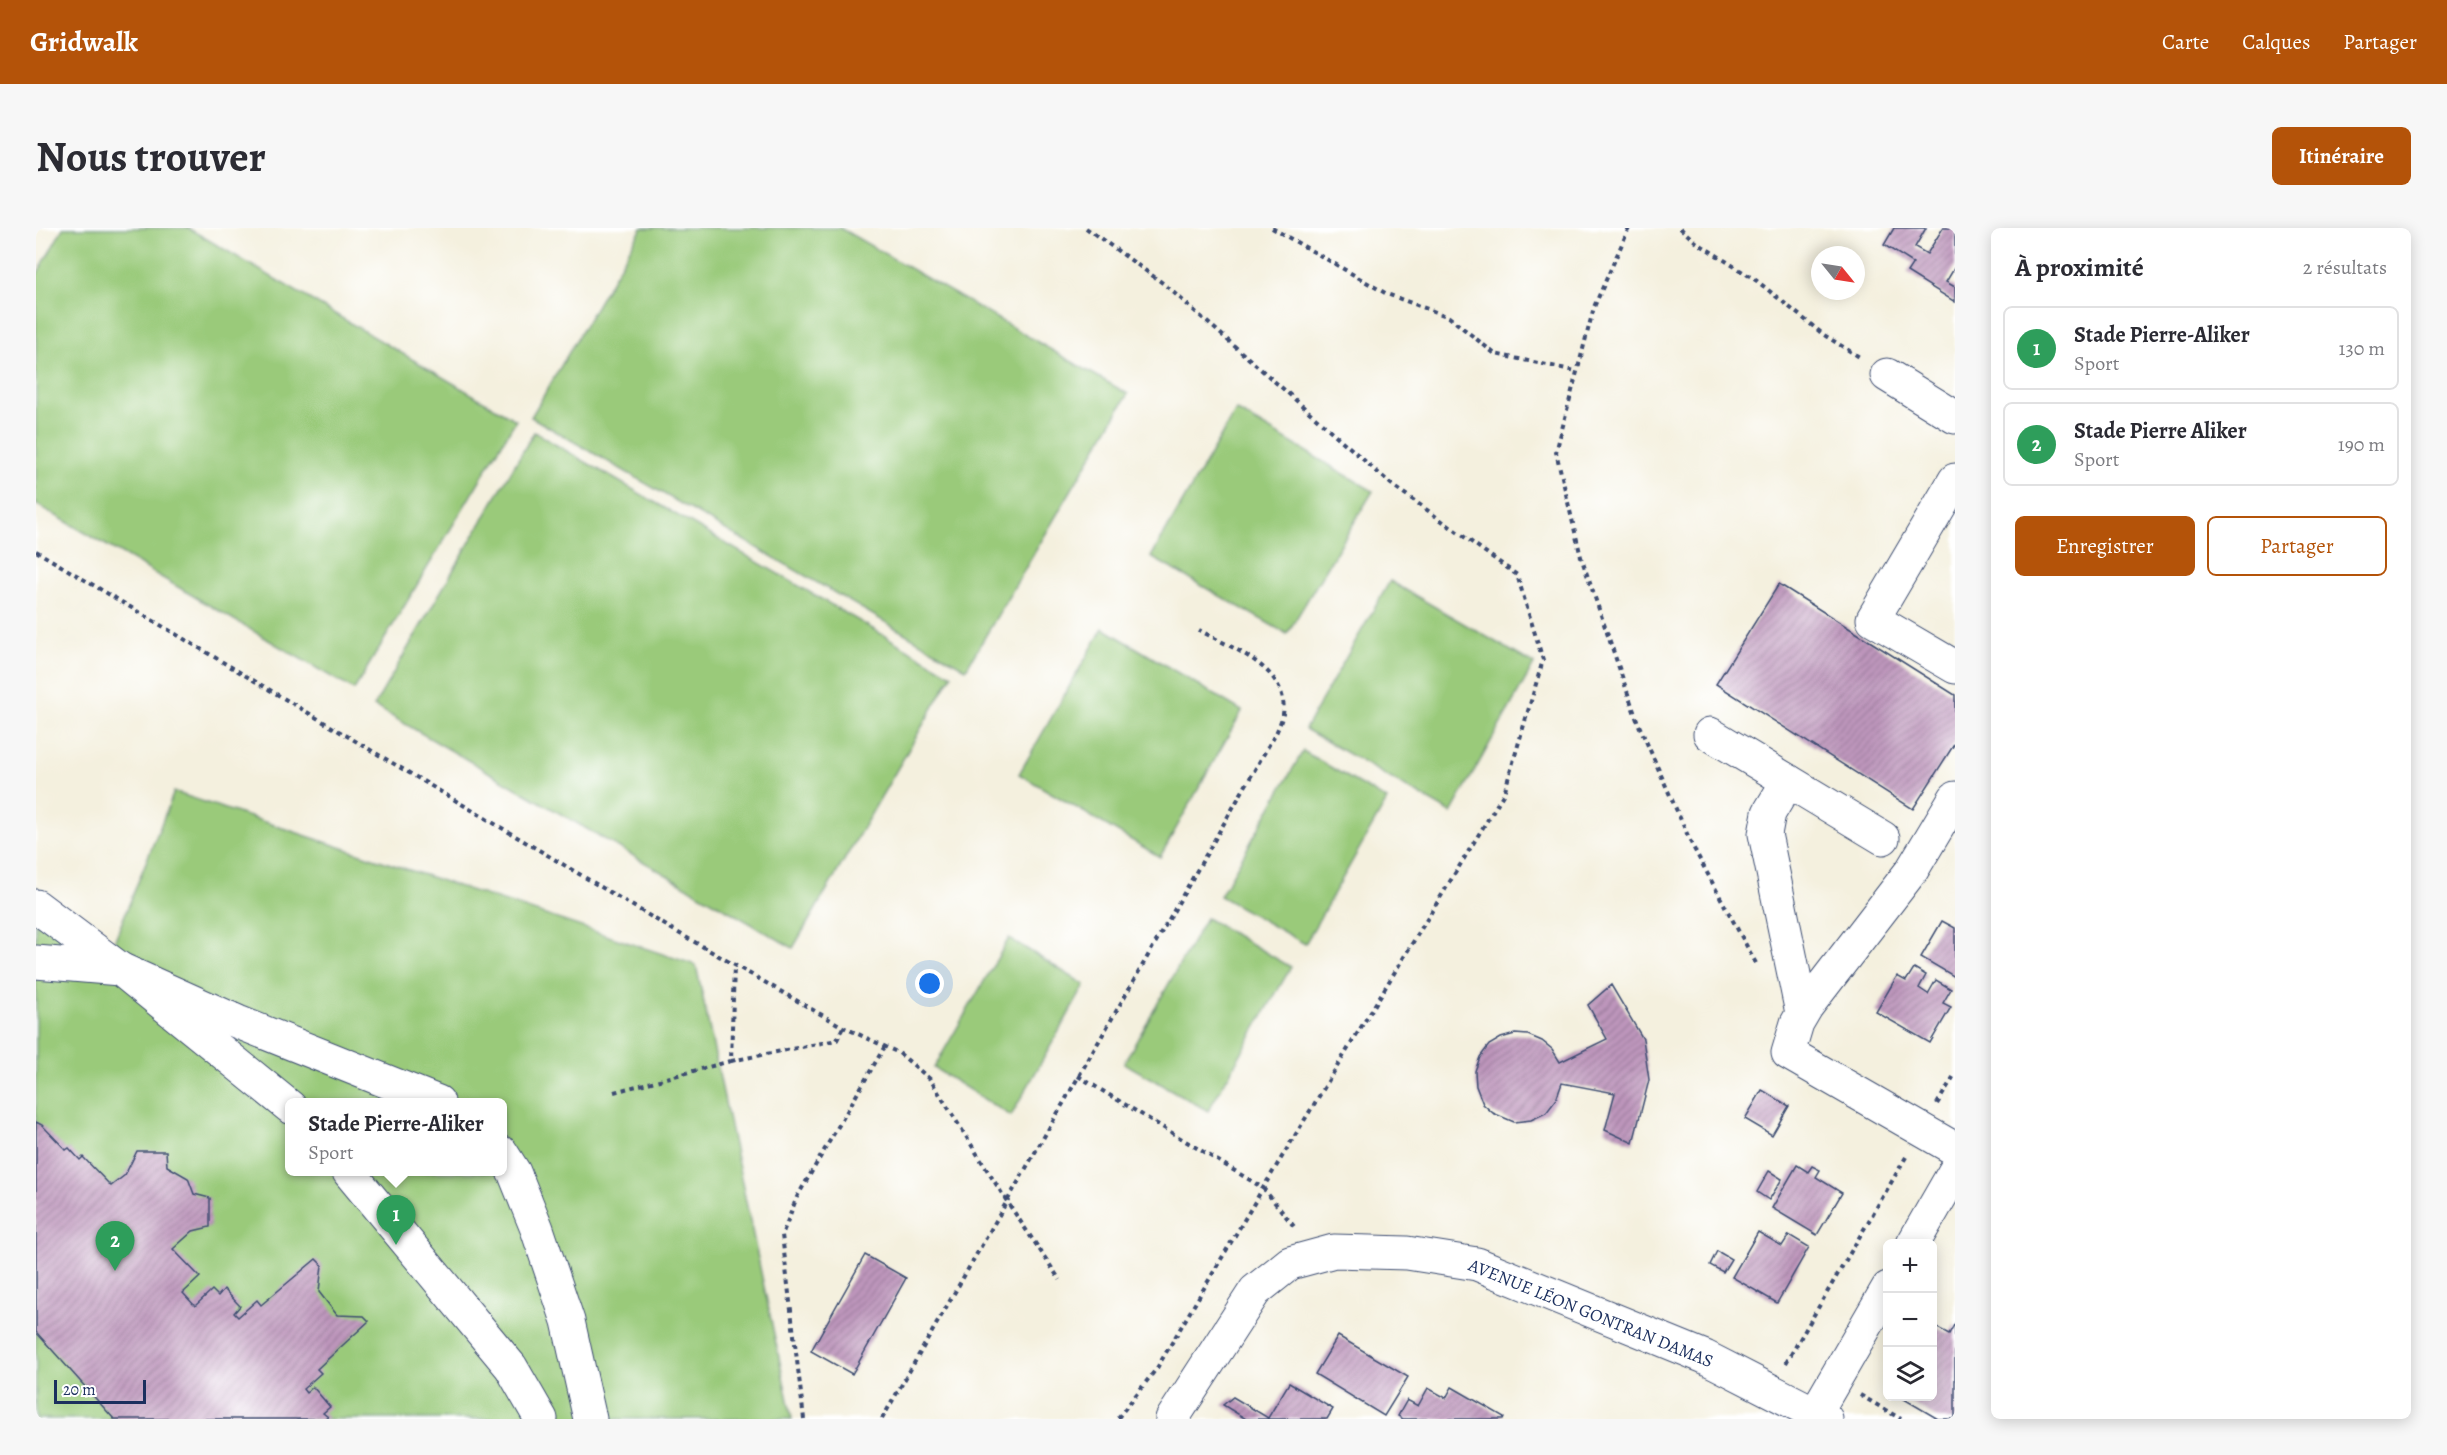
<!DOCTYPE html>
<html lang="fr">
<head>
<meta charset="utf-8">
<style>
  :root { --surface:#fff; --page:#f7f7f7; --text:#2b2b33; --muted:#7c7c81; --line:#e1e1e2; --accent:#b45309 }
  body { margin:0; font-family:Alegreya,serif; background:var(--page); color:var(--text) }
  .controls { position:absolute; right:18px; bottom:18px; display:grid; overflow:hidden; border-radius:9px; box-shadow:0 3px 15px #0003 }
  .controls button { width:54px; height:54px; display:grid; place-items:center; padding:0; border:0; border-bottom:2px solid var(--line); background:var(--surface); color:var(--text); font:30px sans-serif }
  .compass { position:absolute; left:1775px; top:18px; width:54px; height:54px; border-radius:50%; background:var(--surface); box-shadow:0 3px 15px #0003; rotate:120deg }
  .scale { position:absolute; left:18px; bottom:15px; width:92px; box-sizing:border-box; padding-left:6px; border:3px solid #1b2f5e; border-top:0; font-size:16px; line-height:21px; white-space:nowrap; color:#1b2f5e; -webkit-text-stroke:4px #fff; paint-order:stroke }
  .you { position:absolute; left:894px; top:756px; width:21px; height:21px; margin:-15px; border:4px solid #fff; border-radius:50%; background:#1a73e8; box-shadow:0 0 0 9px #1a73e833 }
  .badge { display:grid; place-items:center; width:39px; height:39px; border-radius:50%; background:var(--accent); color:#fff; font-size:20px; font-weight:700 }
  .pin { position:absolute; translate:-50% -50px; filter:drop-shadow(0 2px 3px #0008) }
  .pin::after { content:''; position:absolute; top:32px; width:21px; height:18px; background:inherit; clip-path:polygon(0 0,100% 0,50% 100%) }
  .popup { position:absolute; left:249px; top:870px; width:222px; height:78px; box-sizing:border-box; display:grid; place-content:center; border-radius:9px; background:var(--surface); filter:drop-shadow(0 2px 4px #0005); font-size:20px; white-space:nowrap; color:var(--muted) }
  .popup b { font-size:22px; color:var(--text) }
  .popup::after { content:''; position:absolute; left:50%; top:100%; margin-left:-12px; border:12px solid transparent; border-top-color:var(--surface) }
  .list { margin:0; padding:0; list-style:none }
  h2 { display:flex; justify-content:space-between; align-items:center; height:78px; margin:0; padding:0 24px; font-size:26px }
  h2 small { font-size:20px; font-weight:400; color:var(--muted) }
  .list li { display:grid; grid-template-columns:39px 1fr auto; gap:18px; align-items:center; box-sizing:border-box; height:84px; margin:0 12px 12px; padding:0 12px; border:2px solid var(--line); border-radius:9px }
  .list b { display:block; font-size:22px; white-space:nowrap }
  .list p { margin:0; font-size:20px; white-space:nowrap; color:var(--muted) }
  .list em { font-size:20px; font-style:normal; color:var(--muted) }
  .actions { display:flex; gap:12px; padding:18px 24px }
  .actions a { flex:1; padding:14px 0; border:2px solid var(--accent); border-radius:9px; text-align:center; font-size:21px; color:var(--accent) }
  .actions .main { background:var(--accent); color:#fff }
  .icon { flex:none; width:33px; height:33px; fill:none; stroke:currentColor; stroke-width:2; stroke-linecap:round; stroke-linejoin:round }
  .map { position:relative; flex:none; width:1919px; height:1191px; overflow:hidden; border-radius:9px }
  header { display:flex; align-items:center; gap:36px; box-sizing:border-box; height:84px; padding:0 30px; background:var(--accent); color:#fff }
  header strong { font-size:28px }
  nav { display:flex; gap:33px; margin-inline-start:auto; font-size:21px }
  .intro { display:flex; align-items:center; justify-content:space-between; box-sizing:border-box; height:144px; padding:0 36px }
  h1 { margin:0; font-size:42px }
  .button { padding:15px 27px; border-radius:9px; background:var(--accent); color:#fff; font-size:21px; font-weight:700 }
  main { display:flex; gap:36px; padding:0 36px }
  aside { flex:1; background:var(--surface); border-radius:9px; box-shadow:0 3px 15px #0003 }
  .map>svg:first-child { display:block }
  .park { fill:#9aca7a; stroke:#5a7c6c; stroke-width:1.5; fill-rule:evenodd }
  .building { fill:url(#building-hatch) }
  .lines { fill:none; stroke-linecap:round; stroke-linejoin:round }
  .minor-casing { stroke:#3c4c71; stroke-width:35 }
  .path { stroke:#3c4c71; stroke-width:4; stroke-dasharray:4.5 4.5; stroke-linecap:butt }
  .minor { stroke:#fff; stroke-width:33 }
  .labels { text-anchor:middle; stroke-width:4.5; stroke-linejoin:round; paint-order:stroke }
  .street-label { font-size:18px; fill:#1b2f5e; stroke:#fff }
</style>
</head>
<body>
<header>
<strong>Gridwalk</strong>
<nav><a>Carte</a><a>Calques</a><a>Partager</a></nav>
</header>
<div class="intro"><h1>Nous trouver</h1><a class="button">Itinéraire</a></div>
<main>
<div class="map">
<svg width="1919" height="1191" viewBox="0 0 1919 1191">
  <defs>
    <pattern id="building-hatch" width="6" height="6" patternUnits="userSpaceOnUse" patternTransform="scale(1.5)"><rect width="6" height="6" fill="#be96bc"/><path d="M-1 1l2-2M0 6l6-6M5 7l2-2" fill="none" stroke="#9a7b9c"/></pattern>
  </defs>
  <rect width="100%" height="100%" fill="#fff"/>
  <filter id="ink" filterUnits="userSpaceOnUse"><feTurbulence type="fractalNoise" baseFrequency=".0167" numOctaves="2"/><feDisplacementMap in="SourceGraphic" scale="12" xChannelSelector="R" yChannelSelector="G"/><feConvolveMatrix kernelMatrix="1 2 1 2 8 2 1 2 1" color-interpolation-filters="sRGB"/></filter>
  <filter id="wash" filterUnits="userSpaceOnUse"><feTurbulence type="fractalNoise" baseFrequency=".008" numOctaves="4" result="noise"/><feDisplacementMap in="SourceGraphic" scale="24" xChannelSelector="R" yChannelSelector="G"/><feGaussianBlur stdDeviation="1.35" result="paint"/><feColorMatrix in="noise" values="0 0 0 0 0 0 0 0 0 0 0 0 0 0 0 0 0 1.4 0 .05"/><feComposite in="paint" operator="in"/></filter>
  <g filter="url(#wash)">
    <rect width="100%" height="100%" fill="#f4f0de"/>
    <!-- park -->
    <g class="park">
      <polygon points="27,0 152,0 480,192 318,462 0,276 0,48"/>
      <polygon points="606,0 804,0 1092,166 930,441 495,189"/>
      <polygon points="1200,182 1337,263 1251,406 1115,329"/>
      <polygon points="498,204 916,447 757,720 338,478"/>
      <polygon points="1354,353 1498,436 1415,585 1269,501"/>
      <polygon points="1067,400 1206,483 1124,629 983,546"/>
      <polygon points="1267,523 1351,572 1269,716 1184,668"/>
      <path d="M 138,564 L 660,737 L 756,1191 L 0,1191 L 0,659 L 76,719 ZM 254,874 L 466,874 L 466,944 L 254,944 Z"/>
      <polygon points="1170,690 1255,739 1172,883 1088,835"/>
      <polygon points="973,710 1049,757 975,888 898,840"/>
    </g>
    <g id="blocks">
      <!-- building -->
      <g class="building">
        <polygon points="1858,0 1890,0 1879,19 1891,26 1907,0 1919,0 1919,39 1910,54 1919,59 1919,74 1871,44 1877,35 1848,17"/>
        <polygon points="1743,356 1919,467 1919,515 1877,581 1680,456"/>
        <polygon points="1906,693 1919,700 1919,749 1885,729"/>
        <polygon points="1878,740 1890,747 1883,760 1892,766 1900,752 1915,761 1907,775 1915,779 1894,815 1840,784 1861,748 1870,753"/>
        <polygon points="1575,757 1607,811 1613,852 1597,915 1569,902 1579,865 1526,855 1520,872 1510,885 1495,892 1478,894 1457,885 1447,876 1440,858 1439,843 1444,829 1453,817 1465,810 1479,806 1492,807 1506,813 1516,821 1524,834 1571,811 1552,777"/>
        <polygon points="1726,862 1753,878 1736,907 1709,891"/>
        <polygon points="0,894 6,897 30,922 33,920 44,932 47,929 75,958 89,947 101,923 130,923 131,938 152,950 158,966 174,970 174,999 157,1003 137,1021 164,1049 147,1065 159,1078 176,1062 182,1068 188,1061 204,1078 198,1085 202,1089 221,1072 225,1077 280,1031 286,1037 283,1064 301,1087 328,1088 333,1093 281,1141 285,1145 267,1161 270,1165 277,1159 294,1179 287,1185 292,1189 289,1191 78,1191 0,1104"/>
        <polygon points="1761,937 1772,944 1776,938 1784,942 1780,949 1806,965 1781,1007 1736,980"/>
        <polygon points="1733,943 1746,951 1733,972 1721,964"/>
        <polygon points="1722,1004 1746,1018 1753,1007 1773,1019 1741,1075 1696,1049"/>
        <polygon points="1681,1023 1695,1031 1687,1044 1674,1037"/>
        <polygon points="829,1027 870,1050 816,1146 775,1123"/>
        <polygon points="1919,1095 1919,1191 1902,1191 1868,1171 1870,1168 1896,1168 1896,1097 1913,1106"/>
        <polygon points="1302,1108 1372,1149 1348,1188 1279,1146"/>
        <polygon points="1253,1155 1297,1181 1291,1191 1210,1191 1187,1177 1197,1169 1232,1190"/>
        <polygon points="1416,1159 1468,1189 1467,1191 1367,1191 1362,1188 1371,1172 1382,1178 1392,1160 1410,1170"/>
      </g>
    </g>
  </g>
  <g filter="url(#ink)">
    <use href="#blocks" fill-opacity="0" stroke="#3c4c71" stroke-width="1.5"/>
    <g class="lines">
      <defs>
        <g id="minor">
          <polyline points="1851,147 1919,189"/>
          <polyline points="1919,252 1837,391 1919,439"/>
          <polyline points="1674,506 1847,610"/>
          <polyline points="1752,553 1733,585 1729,606 1766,785"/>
          <polyline points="1919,570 1876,642 1771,778 1761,795 1752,825 1919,921"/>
          <polyline points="0,678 84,741 254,879"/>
          <polyline points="0,734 84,741 202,794 402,874"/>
          <polyline points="466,925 478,944 501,1001 532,1093 554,1191"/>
          <polyline points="313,944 475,1139 505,1191"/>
          <polyline points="1877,1016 1919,943"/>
          <polyline points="1136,1191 1219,1063 1254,1035 1298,1023 1371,1025 1441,1036 1669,1129 1790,1191"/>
          <polyline points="1776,1191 1852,1060"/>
        </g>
      </defs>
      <!-- minor casing -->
      <use href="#minor" class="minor-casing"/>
      <!-- path -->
      <g class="path">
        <polyline points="1050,0 1128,56 1355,256 1481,347 1507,432 1468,565 1227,960 1121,1140 1081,1191"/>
        <polyline points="1236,0 1351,66 1413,89 1459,126 1540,143"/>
        <polyline points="1593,0 1558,79 1520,224 1545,329 1602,495 1656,617 1722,739"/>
        <polyline points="1644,0 1660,14 1721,53 1788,107 1825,130"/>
        <polyline points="0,323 634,700 807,799 863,825 894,851 970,972 1024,1052"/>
        <polyline points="695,833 801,812 807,799"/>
        <polyline points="1042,848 1227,960 1260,1001"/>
        <polyline points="578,864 695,833 698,737"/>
        <polyline points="1901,876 1919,846"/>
        <polyline points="1750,1135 1870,929"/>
        <polyline points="1824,1167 1865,1191"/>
        <polyline points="768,1191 746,1007 761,969 849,818"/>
        <path d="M 846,1191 L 1241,503 C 1243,498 1246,491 1247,486 C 1254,440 1195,420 1163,402"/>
      </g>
      <!-- minor -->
      <use href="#minor" class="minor"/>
    </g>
  </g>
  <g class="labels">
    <!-- street labels -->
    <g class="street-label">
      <text transform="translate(1555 1085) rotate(22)" y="6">AVENUE LÉON GONTRAN DAMAS</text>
    </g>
  </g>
</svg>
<div class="controls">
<button>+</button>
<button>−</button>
<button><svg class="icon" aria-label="layers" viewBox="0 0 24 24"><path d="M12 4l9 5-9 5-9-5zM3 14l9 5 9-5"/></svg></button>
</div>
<svg class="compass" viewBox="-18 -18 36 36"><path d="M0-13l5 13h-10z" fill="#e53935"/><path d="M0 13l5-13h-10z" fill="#7c7c81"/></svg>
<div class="scale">20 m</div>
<div class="you"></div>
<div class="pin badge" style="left:360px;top:1017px;background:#2e9e5b">1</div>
<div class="popup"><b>Stade Pierre-Aliker</b>Sport</div>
<div class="pin badge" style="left:79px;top:1043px;background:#2e9e5b">2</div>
</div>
<aside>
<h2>À proximité<small>2 résultats</small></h2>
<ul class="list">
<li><span class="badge" style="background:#2e9e5b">1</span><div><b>Stade Pierre-Aliker</b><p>Sport</p></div><em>130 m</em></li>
<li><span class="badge" style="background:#2e9e5b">2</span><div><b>Stade Pierre Aliker</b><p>Sport</p></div><em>190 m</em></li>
</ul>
<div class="actions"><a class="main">Enregistrer</a><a>Partager</a></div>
</aside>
</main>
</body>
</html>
